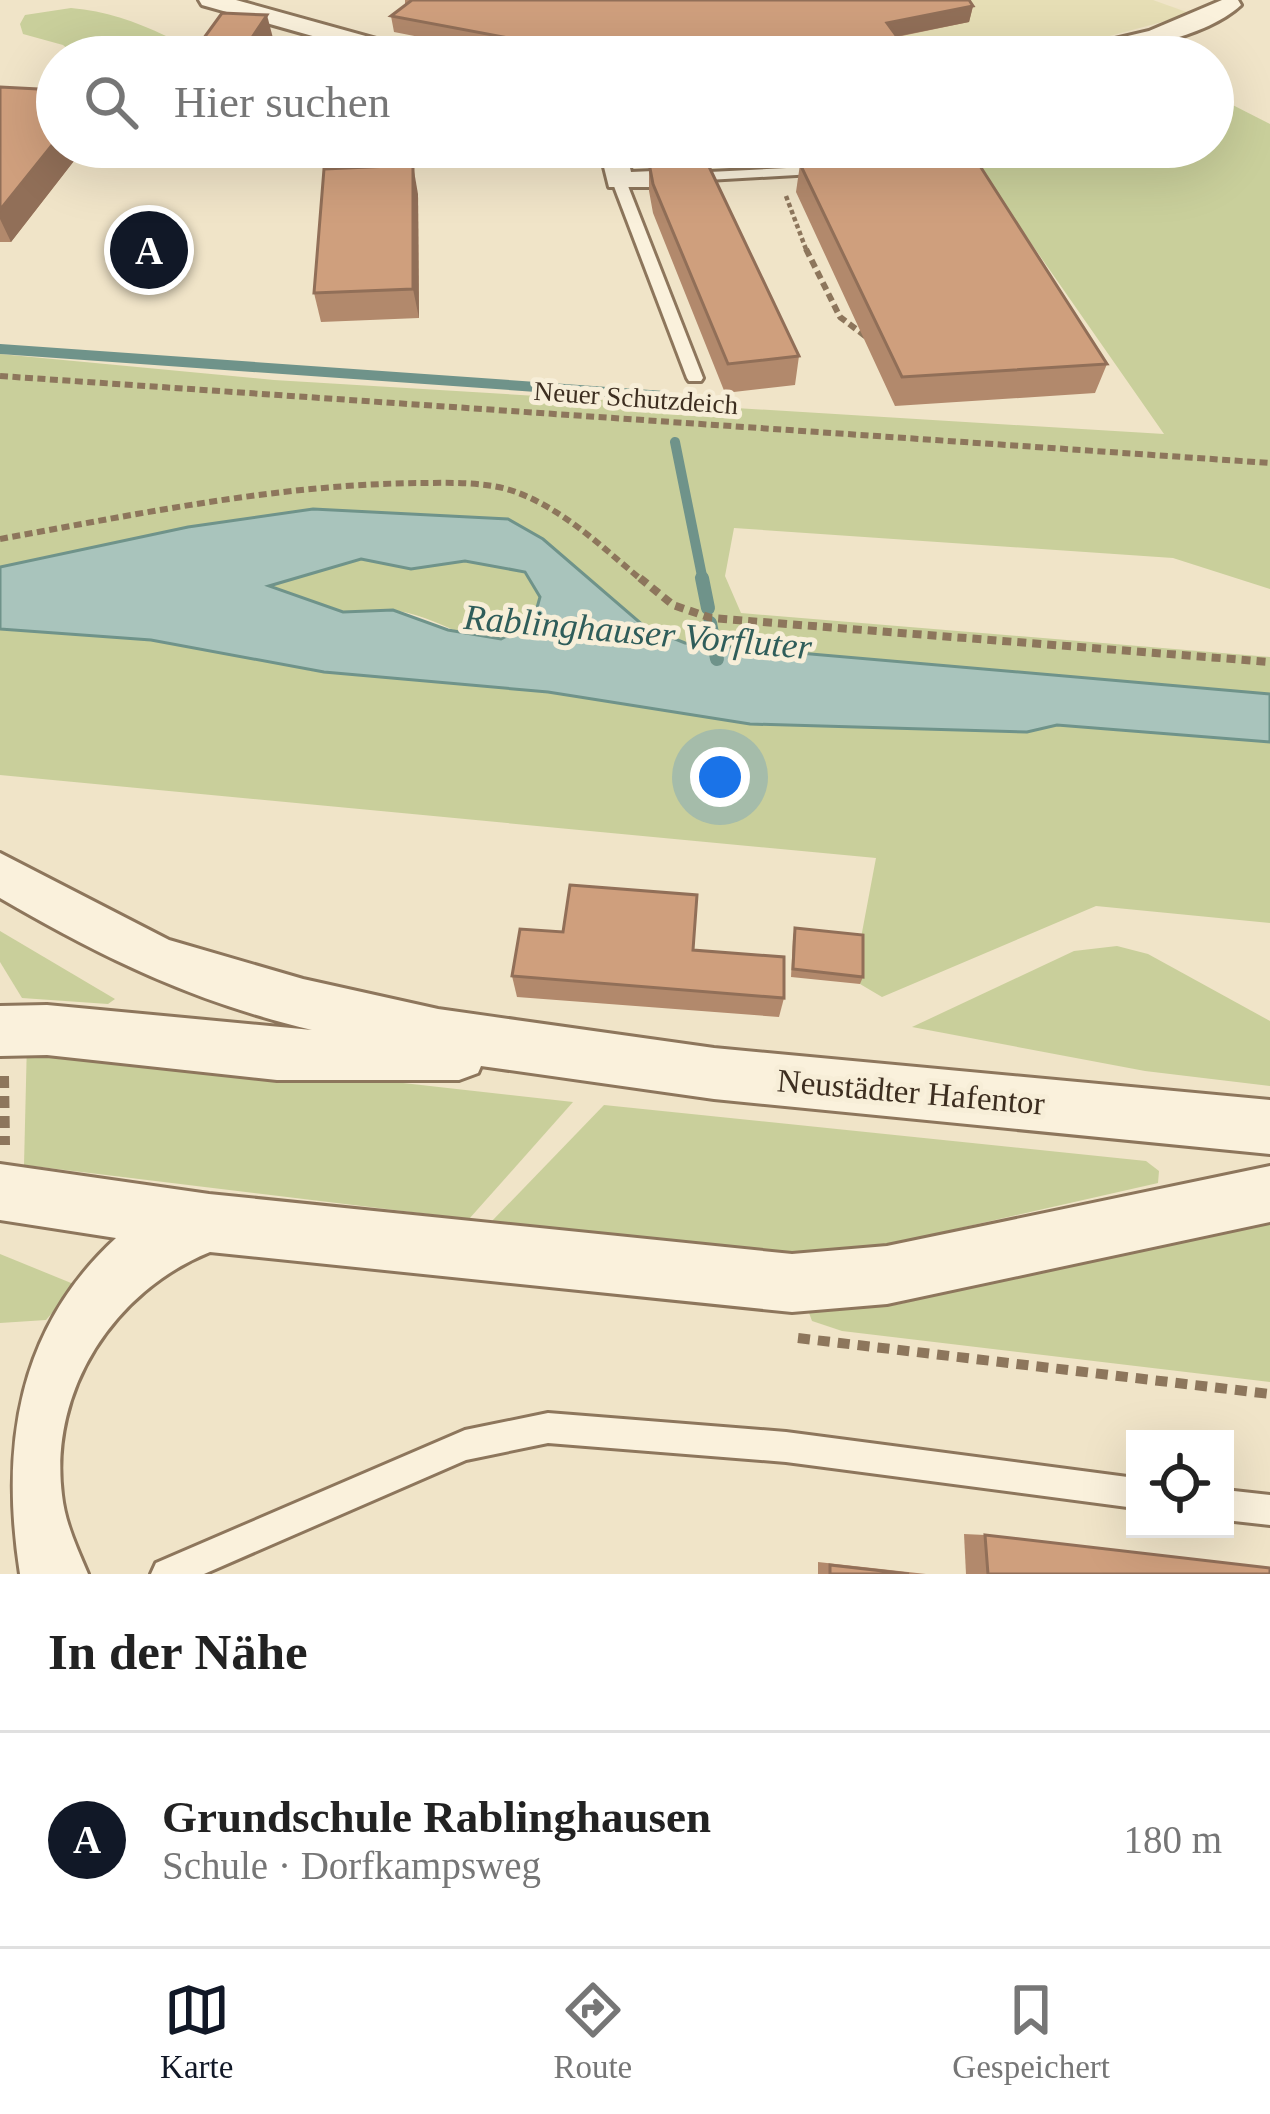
<!DOCTYPE html>
<html lang="de">
<head>
<meta charset="utf-8">
<style>
  :root { --surface:#fff; --page:#f2f2f2; --text:#222; --muted:#767676; --line:#e0e0e0; --accent:#111827 }
  body { margin:0; font-family:Georgia,serif; background:var(--page); color:var(--text) }
  .controls { position:absolute; right:36px; bottom:36px; display:grid; overflow:hidden; border-radius:0px; box-shadow:0 12px 48px #0002 }
  .controls button { width:108px; height:108px; display:grid; place-items:center; padding:0; border:0; border-bottom:3px solid var(--line); background:var(--surface); color:var(--text); font:60px sans-serif }
  .you { position:absolute; left:720px; top:777px; width:42px; height:42px; margin:-30px; border:9px solid #fff; border-radius:50%; background:#1a73e8; box-shadow:0 0 0 18px #1a73e833 }
  .badge { display:grid; place-items:center; width:78px; height:78px; border-radius:50%; background:var(--accent); color:#fff; font-size:39px; font-weight:700 }
  .pin { position:absolute; translate:-50% -50%; border:6px solid #fff; box-shadow:0 3px 12px #0006 }
  .list { margin:0; padding:0; list-style:none }
  h2 { display:flex; justify-content:space-between; align-items:center; height:156px; margin:0; padding:0 48px; font-size:51px }
  h2 small { font-size:39px; font-weight:400; color:var(--muted) }
  .list li { display:grid; grid-template-columns:78px 1fr auto; gap:36px; align-items:center; box-sizing:border-box; height:216px; padding:0 48px; border-top:3px solid var(--line) }
  .list b { display:block; font-size:45px; white-space:nowrap }
  .list p { margin:0; font-size:39px; white-space:nowrap; color:var(--muted) }
  .list em { font-size:39px; font-style:normal; color:var(--muted) }
  .icon { flex:none; width:66px; height:66px; fill:none; stroke:currentColor; stroke-width:2; stroke-linecap:round; stroke-linejoin:round }
  .map { position:relative; flex:none; width:1270px; height:1574px; overflow:hidden }
  .search { position:absolute; background:var(--surface); box-shadow:0 12px 48px #0002; left:36px; right:36px; top:36px; height:132px; display:flex; align-items:center; gap:30px; box-sizing:border-box; padding:0 42px; border-radius:66px; color:var(--muted); font-size:45px }
  .sheet { height:372px; background:var(--surface) }
  nav { display:flex; justify-content:space-around; align-items:center; box-sizing:border-box; height:168px; border-top:3px solid var(--line); background:var(--surface); font-size:33px; color:var(--muted) }
  nav a { display:grid; justify-items:center; gap:6px }
  nav .on { color:var(--accent) }
  .map>svg:first-child { display:block }
  .farmland { fill:#e6deb5 }
  .green { fill:#c9cf9b }
  .water { fill:#a9c4bc; stroke:#6f938a; stroke-width:3; fill-rule:evenodd }
  .lines { fill:none; stroke-linecap:round; stroke-linejoin:round }
  .stream-far1 { stroke:#6f938a; stroke-width:10 }
  .stream { stroke:#6f938a; stroke-width:14 }
  .service-casing { stroke:#8d765c; stroke-width:6 }
  .minor-casing { stroke:#8d765c; stroke-width:6 }
  .path-far3 { stroke:#8d765c; stroke-width:4.5; stroke-dasharray:4.5 3; stroke-linecap:butt }
  .path-far2 { stroke:#8d765c; stroke-width:6; stroke-dasharray:8 4.5; stroke-linecap:butt }
  .path-far1 { stroke:#8d765c; stroke-width:8; stroke-dasharray:9 6; stroke-linecap:butt }
  .path { stroke:#8d765c; stroke-width:10; stroke-dasharray:12 8; stroke-linecap:butt }
  .service { fill:#faf1dc; fill-rule:evenodd }
  .minor { fill:#faf1dc; fill-rule:evenodd }
  .wall { fill:#b2896c }
  .shaded-wall { fill:#916f58 }
  .building { fill:#cf9f7d; stroke:#916f58; stroke-width:3 }
  .labels { text-anchor:middle; stroke-width:10; stroke-linejoin:round; paint-order:stroke }
  .far-street-label { font-size:27px; fill:#3d2e20; stroke:#f7eed8 }
  .street-label { font-size:33px; fill:#3d2e20; stroke:#f7eed8 }
  .water-label { font-size:36px; font-style:italic; fill:#2f5d5a; stroke:#f7eed8 }
</style>
</head>
<body>
<div class="map">
<svg width="1270" height="1574" viewBox="0 0 1270 1574">
  <rect width="100%" height="100%" fill="#f0e4c8"/>
  <!-- farmland -->
  <polygon class="farmland" points="812,0 1153,0 1192,14 1076,45 964,54 873,50"/>
  <!-- green -->
  <g class="green">
    <path d="M 71,8 C 106,11 134,21 166,36 L 166,54 L 77,57 L 63,45 L 23,34 L 20,24 L 25,15 Z"/>
    <polygon points="1213,95 1270,124 1270,589 1173,558 734,528 725,576 741,613 1270,657 1270,694 685,643 645,627 543,539 508,519 313,509 0,567 0,354 274,380 1164,434 964,147 1213,147"/>
    <path d="M 361,559 L 411,568 L 465,561 L 525,573 L 540,597 L 533,623 C 466,657 451,617 391,610 C 376,608 359,614 344,612 C 319,609 299,592 273,591 L 268,585 Z"/>
    <polygon points="0,629 151,640 324,672 548,692 750,724 1027,732 1057,725 1270,742 1270,923 1096,906 882,997 860,984 860,943 876,858 0,775"/>
    <polygon points="0,931 115,999 108,1004 22,998 0,962"/>
    <polygon points="1117,946 1148,954 1270,1021 1270,1086 1145,1071 912,1027 1074,951"/>
    <polygon points="27,1041 573,1102 469,1219 24,1165"/>
    <polygon points="604,1105 1146,1161 1159,1171 1158,1183 890,1244 797,1254 491,1222"/>
    <polygon points="1270,1217 1270,1382 842,1331 812,1321 808,1310 896,1305 1243,1220"/>
    <polygon points="0,1254 76,1285 46,1320 0,1323"/>
  </g>
  <!-- water -->
  <path class="water" d="M 313,509 L 508,519 L 543,539 L 645,627 L 685,643 L 1270,694 L 1270,742 L 1057,725 L 1027,732 L 750,724 L 548,692 L 324,672 L 151,640 L 0,629 L 0,567 L 188,527 ZM 361,559 L 411,569 L 465,561 L 525,572 L 540,597 L 533,622 L 501,639 L 448,630 L 393,610 L 343,612 L 269,586 Z"/>
  <g class="lines">
    <!-- stream-far1 -->
    <g class="stream-far1">
      <polyline points="0,349 664,396"/>
      <polyline points="675,442 703,581"/>
    </g>
    <!-- stream -->
    <g class="stream">
      <polyline points="702,578 708,608"/>
      <polyline points="710,623 717,659"/>
    </g>
    <defs>
      <g id="service">
        <polygon points="349,147 361,147 355,178 364,179 364,185 348,187 341,183"/>
        <polygon points="826,166 832,170 831,173 690,181 684,177 690,173"/>
        <polygon points="614,178 626,181 703,378 701,381 689,381 687,378 612,181"/>
        <polygon points="548,1413 786,1432 1135,1478 1135,1508 786,1462 548,1443 466,1460 204,1574 151,1574 156,1563 465,1430"/>
        <polygon points="1225,1490 1270,1495 1270,1525 1225,1520"/>
      </g>
      <g id="minor">
        <polygon points="199,0 236,0 423,52 426,57 387,57 202,5"/>
        <path d="M 1222,0 L 1238,0 L 1241,5 C 1204,40 1108,57 1057,57 L 1060,52 L 1149,31 Z"/>
        <polygon points="599,147 625,147 631,172 654,171 668,179 654,187 609,187"/>
        <path d="M 0,853 L 169,940 L 303,979 L 438,1009 L 714,1048 L 1270,1100 L 1270,1154 L 714,1099 L 481,1066 L 478,1073 L 459,1080 L 277,1080 L 47,1055 L 0,1056 L 0,1006 L 47,1005 L 312,1030 C 194,1002 103,958 0,898 Z"/>
        <path d="M 0,1164 L 209,1194 L 792,1254 L 887,1246 L 1270,1166 L 1270,1222 L 887,1304 L 792,1312 L 210,1252 C 114,1291 49,1390 62,1495 C 65,1523 77,1548 88,1574 L 20,1574 C 0,1445 18,1328 116,1238 L 0,1220 Z"/>
      </g>
    </defs>
    <!-- service casing -->
    <use href="#service" class="service-casing"/>
    <!-- minor casing -->
    <use href="#minor" class="minor-casing"/>
    <!-- path-far3 -->
    <polyline class="path-far3" points="786,196 807,252"/>
    <!-- path-far2 -->
    <g class="path-far2">
      <polyline points="806,249 840,317 873,342"/>
      <polyline points="0,376 1270,463"/>
      <path d="M 0,539 C 138,514 275,485 416,483 C 447,483 487,481 516,492 C 565,510 604,549 643,581"/>
    </g>
    <!-- path-far1 -->
    <polyline class="path-far1" points="640,578 673,605 711,618 1270,662"/>
    <!-- path -->
    <g class="path">
      <polyline points="4,1076 5,1145"/>
      <polyline points="798,1338 1270,1394"/>
    </g>
    <!-- service -->
    <use href="#service" class="service"/>
    <!-- minor -->
    <use href="#minor" class="minor"/>
  </g>
  <!-- wall -->
  <g class="wall">
    <polygon points="405,0 969,0 973,6 969,22 897,37 912,57 521,57 394,32 391,16 405,5"/>
    <polygon points="0,87 57,147 207,147 203,153 84,148 11,242 0,242"/>
    <polygon points="640,147 802,147 801,153 705,157 799,356 795,385 725,393 653,213 649,191 649,167 644,167"/>
    <polygon points="892,147 957,147 1107,364 1095,393 895,406 796,192 800,164 898,156"/>
    <polygon points="418,194 419,318 321,322 314,293"/>
    <polygon points="795,928 863,977 860,984 791,977 793,936"/>
    <polygon points="693,950 784,998 779,1017 517,997 512,976"/>
    <polygon points="964,1534 985,1535 1270,1574 966,1574"/>
    <polygon points="818,1562 926,1574 818,1574"/>
  </g>
  <!-- shaded-wall -->
  <g class="shaded-wall">
    <polygon points="973,6 969,22 884,39 887,23"/>
    <polygon points="267,15 274,42 264,57 239,57"/>
    <polygon points="57,139 57,147 84,148 11,242 0,219 0,210"/>
    <polygon points="413,165 418,194 419,318 413,289"/>
  </g>
  <!-- building -->
  <g class="building">
    <polygon points="412,0 969,0 973,6 887,23 912,57 631,57 628,44 551,46 391,16"/>
    <polygon points="222,13 267,15 239,57 190,57"/>
    <polygon points="0,87 57,90 57,139 0,210"/>
    <polygon points="644,147 695,147 697,151 644,150"/>
    <polygon points="915,147 957,147 961,153 971,152 1107,364 902,377 800,164 920,154"/>
    <polygon points="704,156 799,356 728,364 653,184 649,163"/>
    <polygon points="413,165 413,289 314,293 324,169"/>
    <polygon points="570,885 697,895 693,950 784,957 784,998 512,976 520,929 563,932"/>
    <polygon points="795,928 863,935 863,977 793,969"/>
    <polygon points="985,1535 1270,1568 1270,1574 988,1574"/>
    <polygon points="830,1565 909,1574 830,1574"/>
  </g>
  <g class="labels">
    <!-- far-street labels -->
    <g class="far-street-label">
      <text transform="translate(636 398) rotate(4)" y="9">Neuer Schutzdeich</text>
    </g>
    <!-- street labels -->
    <g class="street-label">
      <text transform="translate(911 1091) rotate(5)" y="12">Neustädter Hafentor</text>
    </g>
    <!-- water labels -->
    <g class="water-label">
      <text transform="translate(638 631) rotate(5)" y="13">Rablinghauser Vorfluter</text>
    </g>
  </g>
</svg>
<div class="controls">
<button><svg class="icon" aria-label="locate" viewBox="0 0 24 24"><circle cx="12" cy="12" r="6"/><path d="M12 2v4M12 18v4M2 12h4M18 12h4"/></svg></button>
</div>
<div class="you"></div>
<div class="pin badge" style="left:149px;top:250px">A</div>
<div class="search"><svg class="icon" aria-label="search" viewBox="0 0 24 24"><circle cx="10" cy="10" r="6"/><path d="M15 15l6 6"/></svg>Hier suchen</div>
</div>
<section class="sheet">
<h2>In der Nähe<small></small></h2>
<ul class="list">
<li><span class="badge">A</span><div><b>Grundschule Rablinghausen</b><p>Schule · Dorfkampsweg</p></div><em>180 m</em></li>
</ul>
</section>
<nav>
<a class="on"><svg class="icon" aria-label="map" viewBox="0 0 24 24"><path d="M3 6l6-2 6 2 6-2v14l-6 2-6-2-6 2zM9 4v14M15 6v14"/></svg>Karte</a>
<a><svg class="icon" aria-label="directions" viewBox="0 0 24 24"><path d="M12 3l9 9-9 9-9-9zM9 14v-3h6M13 9l2 2-2 2"/></svg>Route</a>
<a><svg class="icon" aria-label="saved" viewBox="0 0 24 24"><path d="M7 4h10v16l-5-4-5 4z"/></svg>Gespeichert</a>
</nav>
</body>
</html>
